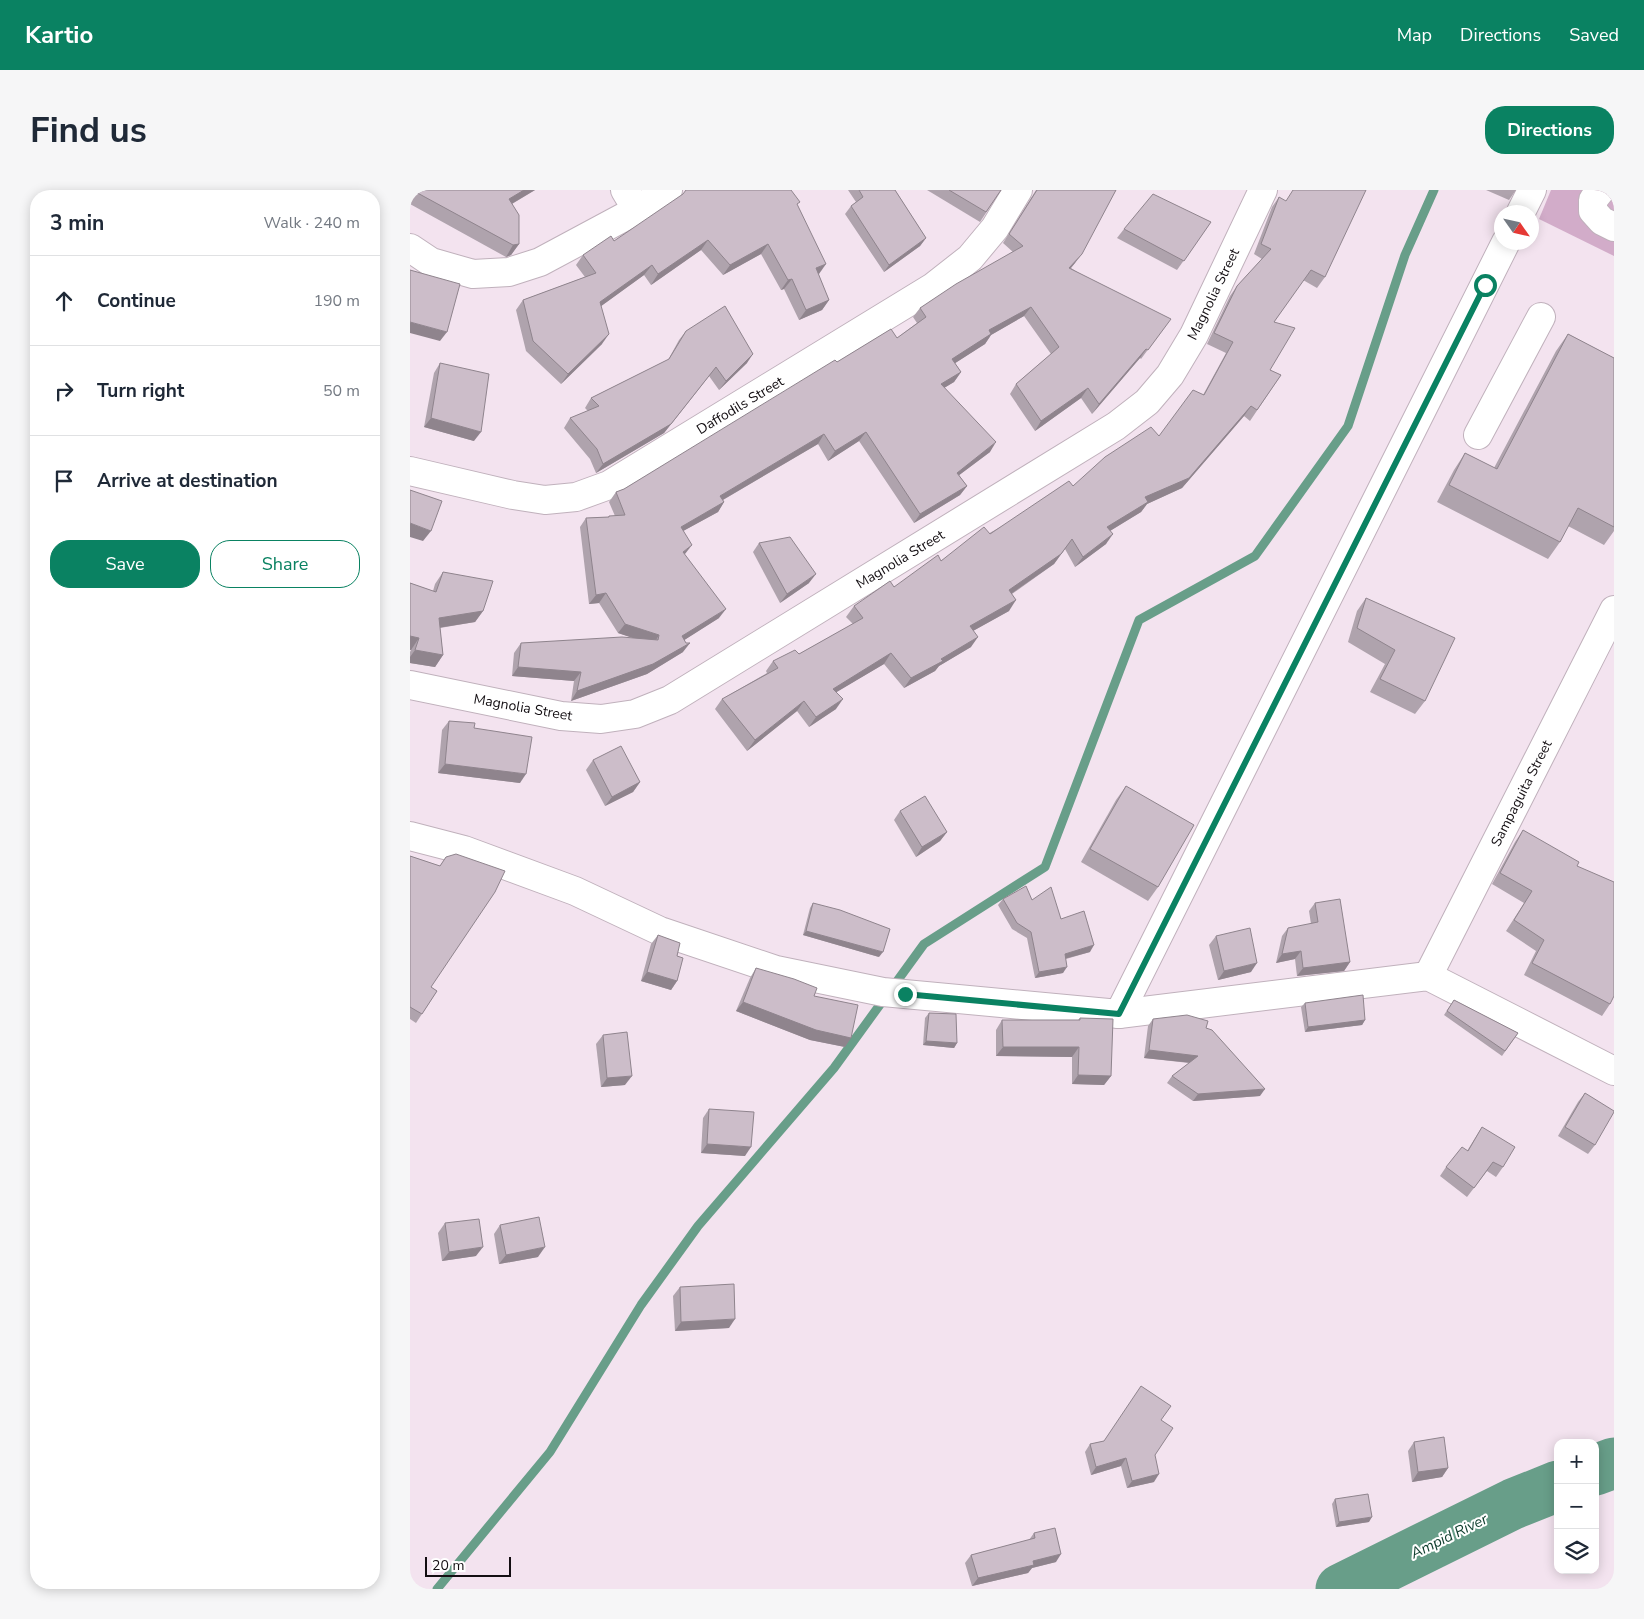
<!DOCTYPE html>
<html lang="en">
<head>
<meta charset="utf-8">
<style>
  :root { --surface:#fff; --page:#f6f6f7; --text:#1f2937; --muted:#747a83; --line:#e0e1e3; --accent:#0a8262 }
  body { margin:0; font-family:"Nunito Sans",sans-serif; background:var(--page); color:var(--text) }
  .controls { position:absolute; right:15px; bottom:15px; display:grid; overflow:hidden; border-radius:10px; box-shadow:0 2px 12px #0003 }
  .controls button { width:45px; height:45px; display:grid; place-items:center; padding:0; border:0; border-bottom:1px solid var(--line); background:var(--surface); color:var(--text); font:25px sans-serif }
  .compass { position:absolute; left:1084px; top:15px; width:45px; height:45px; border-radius:50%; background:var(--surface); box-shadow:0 2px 12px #0003; rotate:124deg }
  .scale { position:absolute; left:15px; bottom:12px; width:86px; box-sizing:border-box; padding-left:5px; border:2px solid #130e12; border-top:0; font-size:14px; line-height:18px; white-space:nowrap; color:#130e12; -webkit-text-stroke:4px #fff; paint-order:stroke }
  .stop { position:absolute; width:15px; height:15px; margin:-11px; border:4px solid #0a8262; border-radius:50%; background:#fff }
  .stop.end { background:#0a8262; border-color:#fff; box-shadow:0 1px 5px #0008 }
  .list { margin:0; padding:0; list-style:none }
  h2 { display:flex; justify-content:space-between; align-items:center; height:65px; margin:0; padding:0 20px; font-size:21px }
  h2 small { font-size:16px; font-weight:400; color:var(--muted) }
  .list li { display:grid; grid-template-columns:32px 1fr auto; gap:15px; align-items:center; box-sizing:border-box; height:90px; padding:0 20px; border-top:1px solid var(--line) }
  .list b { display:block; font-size:19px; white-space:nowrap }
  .list em { font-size:16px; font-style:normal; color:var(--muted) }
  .actions { display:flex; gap:10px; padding:15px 20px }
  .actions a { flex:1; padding:11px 0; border:1px solid var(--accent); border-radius:20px; text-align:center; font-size:18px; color:var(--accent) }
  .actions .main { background:var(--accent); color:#fff }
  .icon { flex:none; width:28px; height:28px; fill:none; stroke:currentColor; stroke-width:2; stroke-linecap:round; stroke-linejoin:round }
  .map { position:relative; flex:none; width:1204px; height:1399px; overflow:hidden; border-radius:20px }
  header { display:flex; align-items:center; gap:30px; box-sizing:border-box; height:70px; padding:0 25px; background:var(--accent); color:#fff }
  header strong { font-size:24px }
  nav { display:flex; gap:28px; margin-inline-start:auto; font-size:18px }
  .intro { display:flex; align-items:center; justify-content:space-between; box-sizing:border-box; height:120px; padding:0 30px }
  h1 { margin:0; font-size:35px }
  .button { padding:12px 22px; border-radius:20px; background:var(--accent); color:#fff; font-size:18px; font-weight:700 }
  main { display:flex; gap:30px; padding:0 30px }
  aside { flex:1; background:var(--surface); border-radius:20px; box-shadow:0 2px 12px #0003 }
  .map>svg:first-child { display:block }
  .green { fill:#d2acc9 }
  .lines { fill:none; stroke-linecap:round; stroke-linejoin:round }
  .stream { stroke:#689e89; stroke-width:9 }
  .river { stroke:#689e89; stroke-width:51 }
  .minor-casing { stroke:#c0b1bc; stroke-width:30 }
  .minor { stroke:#fff; stroke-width:28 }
  .wall { fill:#afa3ad }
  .shaded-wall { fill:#8f848d }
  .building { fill:#ccbdc9; stroke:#8f848d }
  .route { stroke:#0a8262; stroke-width:6 }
  .labels { text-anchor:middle; stroke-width:4; stroke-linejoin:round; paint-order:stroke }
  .street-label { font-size:14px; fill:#130e12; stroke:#fff }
  .water-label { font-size:15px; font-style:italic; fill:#0f3e2e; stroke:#fff }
</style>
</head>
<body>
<header>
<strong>Kartio</strong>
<nav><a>Map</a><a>Directions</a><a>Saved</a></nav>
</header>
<div class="intro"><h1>Find us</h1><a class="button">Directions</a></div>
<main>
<aside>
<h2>3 min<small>Walk · 240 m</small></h2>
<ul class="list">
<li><svg class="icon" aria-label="ahead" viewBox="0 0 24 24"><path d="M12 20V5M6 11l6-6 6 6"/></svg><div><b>Continue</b></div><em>190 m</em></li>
<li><svg class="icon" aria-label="right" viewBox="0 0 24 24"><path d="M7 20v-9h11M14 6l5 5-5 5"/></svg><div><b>Turn right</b></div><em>50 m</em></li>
<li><svg class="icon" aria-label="arrive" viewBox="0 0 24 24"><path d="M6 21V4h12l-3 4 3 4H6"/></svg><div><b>Arrive at destination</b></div></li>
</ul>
<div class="actions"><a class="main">Save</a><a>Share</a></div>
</aside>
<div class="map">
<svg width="1204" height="1399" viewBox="0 0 1204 1399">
  <rect width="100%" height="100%" fill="#f3e3ef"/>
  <!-- green -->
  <polygon class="green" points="1141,0 1204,0 1204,66 1129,29"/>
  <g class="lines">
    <!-- stream -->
    <polyline class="stream" points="27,1399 140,1262 231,1115 288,1036 424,878 514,754 635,677 729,430 845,366 938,236 995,65 1024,0"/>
    <!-- river -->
    <g class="river">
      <polyline points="1185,1280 1204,1273"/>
      <polyline points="931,1399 1103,1314 1148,1296"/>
    </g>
    <defs>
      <g id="minor">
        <polyline points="215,0 227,20"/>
        <polyline points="1191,0 1183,10 1183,21 1192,31 1204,37"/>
        <polyline points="1111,22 1122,0"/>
        <polyline points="0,58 21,72 63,84 99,82 130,72 227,20 258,0"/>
        <polyline points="1068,245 1131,127"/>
        <polyline points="0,281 103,305 135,310 166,307 199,295 523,97 560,68 585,38 608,0"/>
        <polyline points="0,495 151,526 191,529 225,524 260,510 706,236 737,212 760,185 784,145 853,0"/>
        <polyline points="0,646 54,660 165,701 250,741 366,780 473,802 709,824 1018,786 1204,881"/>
        <polyline points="1018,786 1204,420"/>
        <polyline points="709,824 1096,52"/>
      </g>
    </defs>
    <!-- minor casing -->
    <use href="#minor" class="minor-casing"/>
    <!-- minor -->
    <use href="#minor" class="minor"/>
  </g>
  <!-- wall -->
  <g class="wall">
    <polygon points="0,0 125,0 102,14 109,54 101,65 96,67 0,14"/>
    <polygon points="438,0 485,0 516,48 510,56 474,82 435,24 441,16 446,12"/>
    <polygon points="517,0 591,0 570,32"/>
    <polygon points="626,0 706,0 665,73 661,78 754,138 731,169 730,168 682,224 671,208 625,241 600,204 606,194 641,164 614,126 581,145 575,154 545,173 551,182 544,192 534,198 580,262 549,285 557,296 550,305 504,333 449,251 418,271 408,254 313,310 314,312 308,322 273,341 274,365 309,428 274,450 273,462 237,484 161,511 164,491 102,486 104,463 111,453 224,448 208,443 189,413 179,414 170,337 176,328 198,327 199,326 205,326 199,312 206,302 214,299 427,172 487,148 507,133 503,127 510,118 603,62 593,53"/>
    <polygon points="1076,0 1106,0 1099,10"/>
    <polygon points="869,7 915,87 907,98 893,90 864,132 860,180 871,185 840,231 834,226 772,298 737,314 731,322 700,341 696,354 665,377 655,359 644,374 602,404 599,421 563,441 561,457 529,476 525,481 494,498 474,474 426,502 426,519 399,537 387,521 337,561 305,519 312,509 357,483 356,481 363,471 389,464 443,434 436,427 444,416 484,397 663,296 749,246 793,205 816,163 797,154 820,106 827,96 852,69 844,64 862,17"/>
    <polygon points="387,16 409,84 408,84 419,110 412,120 389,130 374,99 371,100 351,64 313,85 291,60 241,95 234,85 191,116 192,154 151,194 116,161 106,120 113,110 175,87 166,75 173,65 204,51"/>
    <polygon points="801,32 767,80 707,48 714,39"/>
    <polygon points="276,141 337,173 309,200 299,186 254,243 186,283 180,269 154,238 160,228 178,221 175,218 181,208 258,170 269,150"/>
    <polygon points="1158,144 1204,168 1204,341 1194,355 1158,336 1150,352 1138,369 1027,312 1044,280 1055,263 1084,278 1146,161"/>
    <polygon points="30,173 64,251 14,237 24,183"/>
    <polygon points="349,353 399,393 370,413 343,362"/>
    <polygon points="33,382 73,421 65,432 30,438 33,465 25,477 0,473 0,462 1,460 0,460 0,393 23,401 25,394"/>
    <polygon points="956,408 1015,511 1005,524 960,502 975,474 938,452 947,421"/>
    <polygon points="39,531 64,538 110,593 28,583 32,540"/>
    <polygon points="183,570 230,592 223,602 195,616 176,580"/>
    <polygon points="716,596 748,697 738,711 671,672 706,610"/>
    <polygon points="490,621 537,642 530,651 506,667 484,630"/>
    <polygon points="1113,640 1167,676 1200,814 1192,826 1114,785 1126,761 1096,741 1114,713 1082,694 1105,652"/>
    <polygon points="0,666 30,676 36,667 21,797 27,801 6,833 0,829"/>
    <polygon points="593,709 622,710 651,729 680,762 656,769 653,783 625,788 617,748 602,739 588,715"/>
    <polygon points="403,713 469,767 393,745 400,718"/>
    <polygon points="905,713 940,772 934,781 887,786 885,769 866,773 872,746 878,738 901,734 899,721"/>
    <polygon points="248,745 267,766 267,791 261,800 231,791 241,754"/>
    <polygon points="806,746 841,782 808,790 799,755"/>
    <polygon points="346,778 404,806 435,857 400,850 326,821 340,788"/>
    <polygon points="1044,810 1108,843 1092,866 1034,825"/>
    <polygon points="895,813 955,830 952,835 895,842 891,817"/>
    <polygon points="519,823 547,853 544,858 513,855 515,828"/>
    <polygon points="670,828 701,886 694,895 662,894 662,867 586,866 586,840 592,830 668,830"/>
    <polygon points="743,829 796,838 850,906 783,911 757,893 762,886 779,873 734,868 738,836"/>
    <polygon points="193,845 215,895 191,897 186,854"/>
    <polygon points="1175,903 1185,955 1178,964 1148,946 1168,912"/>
    <polygon points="299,919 335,966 291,963 293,928"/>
    <polygon points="1072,937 1093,977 1086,987 1077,981 1057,1007 1030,986 1036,977 1057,961"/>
    <polygon points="35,1033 66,1066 32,1071 28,1043"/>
    <polygon points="90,1035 128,1067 89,1074 84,1044"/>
    <polygon points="270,1097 319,1138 265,1141 263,1106"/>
    <polygon points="751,1230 745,1265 744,1292 717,1298 711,1276 681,1285 675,1262 680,1254 694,1251"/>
    <polygon points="1004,1252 1038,1278 1032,1287 1002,1292 998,1261"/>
    <polygon points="925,1309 959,1332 926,1337 922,1314"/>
    <polygon points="624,1343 646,1372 622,1378 618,1383 562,1396 555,1373 561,1365 619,1350"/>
  </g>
  <!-- shaded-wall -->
  <g class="shaded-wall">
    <polygon points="114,0 125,0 91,20 99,9"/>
    <polygon points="516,48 510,56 474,82 479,75"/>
    <polygon points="298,50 291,60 241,95 248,84"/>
    <polygon points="109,54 101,65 96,67 103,55"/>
    <polygon points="358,54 351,64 313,85 320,75"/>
    <polygon points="672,64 665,73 653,87 659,78"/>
    <polygon points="416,74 409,84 398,89 406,78"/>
    <polygon points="242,75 234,85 183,122 190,112"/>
    <polygon points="382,89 374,99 371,100 378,90"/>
    <polygon points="419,110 412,120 389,130 396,120"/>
    <polygon points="621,117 614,126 581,145 575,154 536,179 542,169 579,140"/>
    <polygon points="0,132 37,142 30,151 0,143"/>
    <polygon points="199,144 192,154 151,194 158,184"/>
    <polygon points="736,159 730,168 682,224 689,214"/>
    <polygon points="343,164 337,173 309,200 316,191"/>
    <polygon points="306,177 254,243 186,283 193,274"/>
    <polygon points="551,182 544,192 524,204 531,194"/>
    <polygon points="678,198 671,208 625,241 631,231"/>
    <polygon points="841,216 834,226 772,298 737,314 731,322 690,347 697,337 735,307"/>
    <polygon points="21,228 71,242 64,251 14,237"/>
    <polygon points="456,242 449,251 418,271 425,261"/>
    <polygon points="414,244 408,254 304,315 310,306"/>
    <polygon points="586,252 580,262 540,292 547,283"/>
    <polygon points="557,296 550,305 504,333 510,324"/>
    <polygon points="314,312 308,322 264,346 271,337"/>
    <polygon points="0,333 21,341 13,351 0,347"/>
    <polygon points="703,344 696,354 665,377 673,367"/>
    <polygon points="662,349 644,374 592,410 599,400"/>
    <polygon points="282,355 275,364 266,372 273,362"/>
    <polygon points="406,384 399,393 370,413 377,404"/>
    <polygon points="196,403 189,413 179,414 186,405"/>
    <polygon points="606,410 599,421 552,447 560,436"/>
    <polygon points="316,419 309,428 265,456 272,446"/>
    <polygon points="73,421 65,432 21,439 29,428"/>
    <polygon points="215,434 249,445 243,455 208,443"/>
    <polygon points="0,446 9,448 1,460 0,460"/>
    <polygon points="568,447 561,457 529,476 525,481 494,498 501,488 531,469"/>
    <polygon points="280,453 273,462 237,484 161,511 167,501"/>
    <polygon points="5,460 33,465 25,477 0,473 0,467"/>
    <polygon points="481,463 474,474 415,509 423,499"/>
    <polygon points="108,477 171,482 164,491 102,486"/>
    <polygon points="433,509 426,519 399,537 406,527"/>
    <polygon points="394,511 387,521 337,561 345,550"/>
    <polygon points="35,574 116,584 110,593 28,583"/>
    <polygon points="230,592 223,602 195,616 202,607"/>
    <polygon points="537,642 530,651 506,667 512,657"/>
    <polygon points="396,741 473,762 469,767 393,745"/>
    <polygon points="684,755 680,762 650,770 655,764"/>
    <polygon points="891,761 885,769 866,773 872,764"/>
    <polygon points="940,772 934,781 887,786 893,778"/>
    <polygon points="847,773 841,782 808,790 814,781"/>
    <polygon points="657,777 653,783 625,788 629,782"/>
    <polygon points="237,782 267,791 261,800 231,791"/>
    <polygon points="333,812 441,848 435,857 400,850 326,821"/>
    <polygon points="955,830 952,835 895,842 898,837"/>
    <polygon points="516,851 547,853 544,858 513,855"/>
    <polygon points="593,857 669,857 662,867 586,866"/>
    <polygon points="739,860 788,866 783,873 734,868"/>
    <polygon points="668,885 701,886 694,895 662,894"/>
    <polygon points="222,886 215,895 191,897 197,888"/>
    <polygon points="855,899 850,906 783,911 788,904"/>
    <polygon points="297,954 341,957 335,966 291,963"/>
    <polygon points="73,1057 66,1066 32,1071 39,1062"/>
    <polygon points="135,1057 128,1067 89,1074 96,1065"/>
    <polygon points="325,1129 319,1138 265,1141 271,1132"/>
    <polygon points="716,1268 711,1276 681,1285 686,1277"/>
    <polygon points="1038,1278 1032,1287 1002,1292 1008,1282"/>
    <polygon points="749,1284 744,1292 717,1298 722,1291"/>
    <polygon points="962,1327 959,1332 926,1337 929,1332"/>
    <polygon points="651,1364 646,1372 622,1378 618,1383 562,1396 568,1388 623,1371"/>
  </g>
  <!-- building -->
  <g class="building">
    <polygon points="2,0 114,0 99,9 109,25 109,54 103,55"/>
    <polygon points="276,0 381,0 390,12 387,14 416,74 406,78 419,110 396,120 382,89 378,90 358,54 320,75 298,50 248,84 242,75 190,112 199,144 158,184 123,151 113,110 186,83 173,65 201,46 204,51 273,4"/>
    <polygon points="449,0 485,0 516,48 479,75 441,16 453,7"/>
    <polygon points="539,0 591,0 576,22"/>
    <polygon points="627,0 706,0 672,64 659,78 761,129 738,160 736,159 689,214 678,198 631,231 606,194 649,157 621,117 579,140 581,144 542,169 551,182 531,194 586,252 547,283 557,296 510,324 456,242 425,261 414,244 310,306 314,312 271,337 282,355 273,362 316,419 272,446 276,453 280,453 243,474 167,501 171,482 108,477 111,453 212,447 248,450 249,445 215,434 196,403 186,405 176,328 199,327 199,326 215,325 206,302 214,299 425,170 427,172 481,139 487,148 516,127 510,118 546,94 613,56 599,44"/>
    <polygon points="883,0 956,0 915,87 901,80 864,132 885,138 860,180 871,185 847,220 841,216 779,288 735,307 738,312 697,337 703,344 673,367 662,349 651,364 599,400 606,410 560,436 568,447 531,469 533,471 501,488 481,463 423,499 433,509 406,527 394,511 345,550 312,509 368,478 363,471 385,460 389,464 453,428 444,416 480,391 484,397 528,365 531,371 574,337 580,344 659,291 663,296 695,267 741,237 749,246 783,200 794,205 823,152 804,143 827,96 861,59 851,54 869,7 876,11"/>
    <polygon points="743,4 801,32 774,71 714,39"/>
    <polygon points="0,80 50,94 37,142 0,132"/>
    <polygon points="315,116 343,164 316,191 306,177 261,234 193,274 187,259 160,228 189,216 181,208 259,169 276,141"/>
    <polygon points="1158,144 1204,168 1204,337 1168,318 1150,352 1039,295 1055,263 1087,279"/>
    <polygon points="30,173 79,184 71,242 21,228"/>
    <polygon points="0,300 32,311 21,341 0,333"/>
    <polygon points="380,347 406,384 377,404 349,353"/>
    <polygon points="33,382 83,391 73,421 29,428 33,465 5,460 9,448 0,446 0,393 26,402"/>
    <polygon points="956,408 1045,448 1015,511 970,489 985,460 947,438"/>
    <polygon points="39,531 65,533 64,538 122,547 116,584 35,574"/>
    <polygon points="211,556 230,592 202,607 183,570"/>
    <polygon points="716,596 784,635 748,697 680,659"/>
    <polygon points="515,606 537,642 512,657 490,621"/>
    <polygon points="1113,640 1169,672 1167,676 1204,692 1204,806 1200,814 1122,773 1134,750 1104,730 1122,701 1090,683"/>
    <polygon points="46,664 95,681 85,702 21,797 27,801 12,824 0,817 0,666 30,676 36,667"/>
    <polygon points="616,696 622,710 641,697 651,729 674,721 684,755 655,764 657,777 629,782 621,742 607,733 593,709"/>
    <polygon points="930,709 940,772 893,778 891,761 872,764 878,738 908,732 905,713"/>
    <polygon points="403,713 430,720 480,739 473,762 396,741"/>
    <polygon points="840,738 847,773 814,781 806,746"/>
    <polygon points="248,745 270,753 267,766 273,768 267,791 237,782"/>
    <polygon points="346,778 384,789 407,798 404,806 448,815 441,848 406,840 333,812"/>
    <polygon points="953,805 955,830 898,837 895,813"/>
    <polygon points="1044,810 1108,843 1095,861 1037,821"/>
    <polygon points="519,823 546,824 547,853 516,851"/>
    <polygon points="777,825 798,831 796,838 802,840 855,899 788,904 762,886 788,866 739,860 743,829"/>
    <polygon points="670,828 703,829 701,886 668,885 669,857 593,857 592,830 670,830"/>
    <polygon points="217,842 222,886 197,888 193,845"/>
    <polygon points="1175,903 1204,921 1204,922 1185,955 1155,937"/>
    <polygon points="299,919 344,922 341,957 297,954"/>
    <polygon points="1072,937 1105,957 1093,977 1083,972 1064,998 1036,977 1052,957 1058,961"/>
    <polygon points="129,1027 135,1057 96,1065 90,1035"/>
    <polygon points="69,1029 73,1057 39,1062 35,1033"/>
    <polygon points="324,1094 325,1129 271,1132 270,1097"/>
    <polygon points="731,1196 761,1216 751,1230 763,1238 745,1265 749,1284 722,1291 716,1268 686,1277 680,1254 694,1251"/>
    <polygon points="1034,1247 1038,1278 1008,1282 1004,1252"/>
    <polygon points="958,1304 962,1327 929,1332 925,1309"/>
    <polygon points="645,1338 651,1364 623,1371 624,1375 568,1388 561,1365 625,1348 624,1343"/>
  </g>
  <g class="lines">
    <!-- route -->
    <polyline class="route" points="495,804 709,824 1075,95"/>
  </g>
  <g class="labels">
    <!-- street labels -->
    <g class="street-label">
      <text transform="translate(803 104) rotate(-64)" y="5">Magnolia Street</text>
      <text transform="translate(330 215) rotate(-31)" y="5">Daffodils Street</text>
      <text transform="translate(490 369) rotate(-31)" y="5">Magnolia Street</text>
      <text transform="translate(113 517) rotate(10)" y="5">Magnolia Street</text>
      <text transform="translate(1111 603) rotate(-63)" y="5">Sampaguita Street</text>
    </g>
    <!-- water labels -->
    <g class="water-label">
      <text transform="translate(1039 1346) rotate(-26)" y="5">Ampid River</text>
    </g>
  </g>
</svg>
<div class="controls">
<button>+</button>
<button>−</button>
<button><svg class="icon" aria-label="layers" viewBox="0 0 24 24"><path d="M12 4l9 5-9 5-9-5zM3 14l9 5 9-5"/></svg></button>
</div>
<svg class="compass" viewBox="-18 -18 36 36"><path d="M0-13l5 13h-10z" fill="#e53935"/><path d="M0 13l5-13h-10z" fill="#747a83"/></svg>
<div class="scale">20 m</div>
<div class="stop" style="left:1075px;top:95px"></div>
<div class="stop end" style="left:495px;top:804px"></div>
</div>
</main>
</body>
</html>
